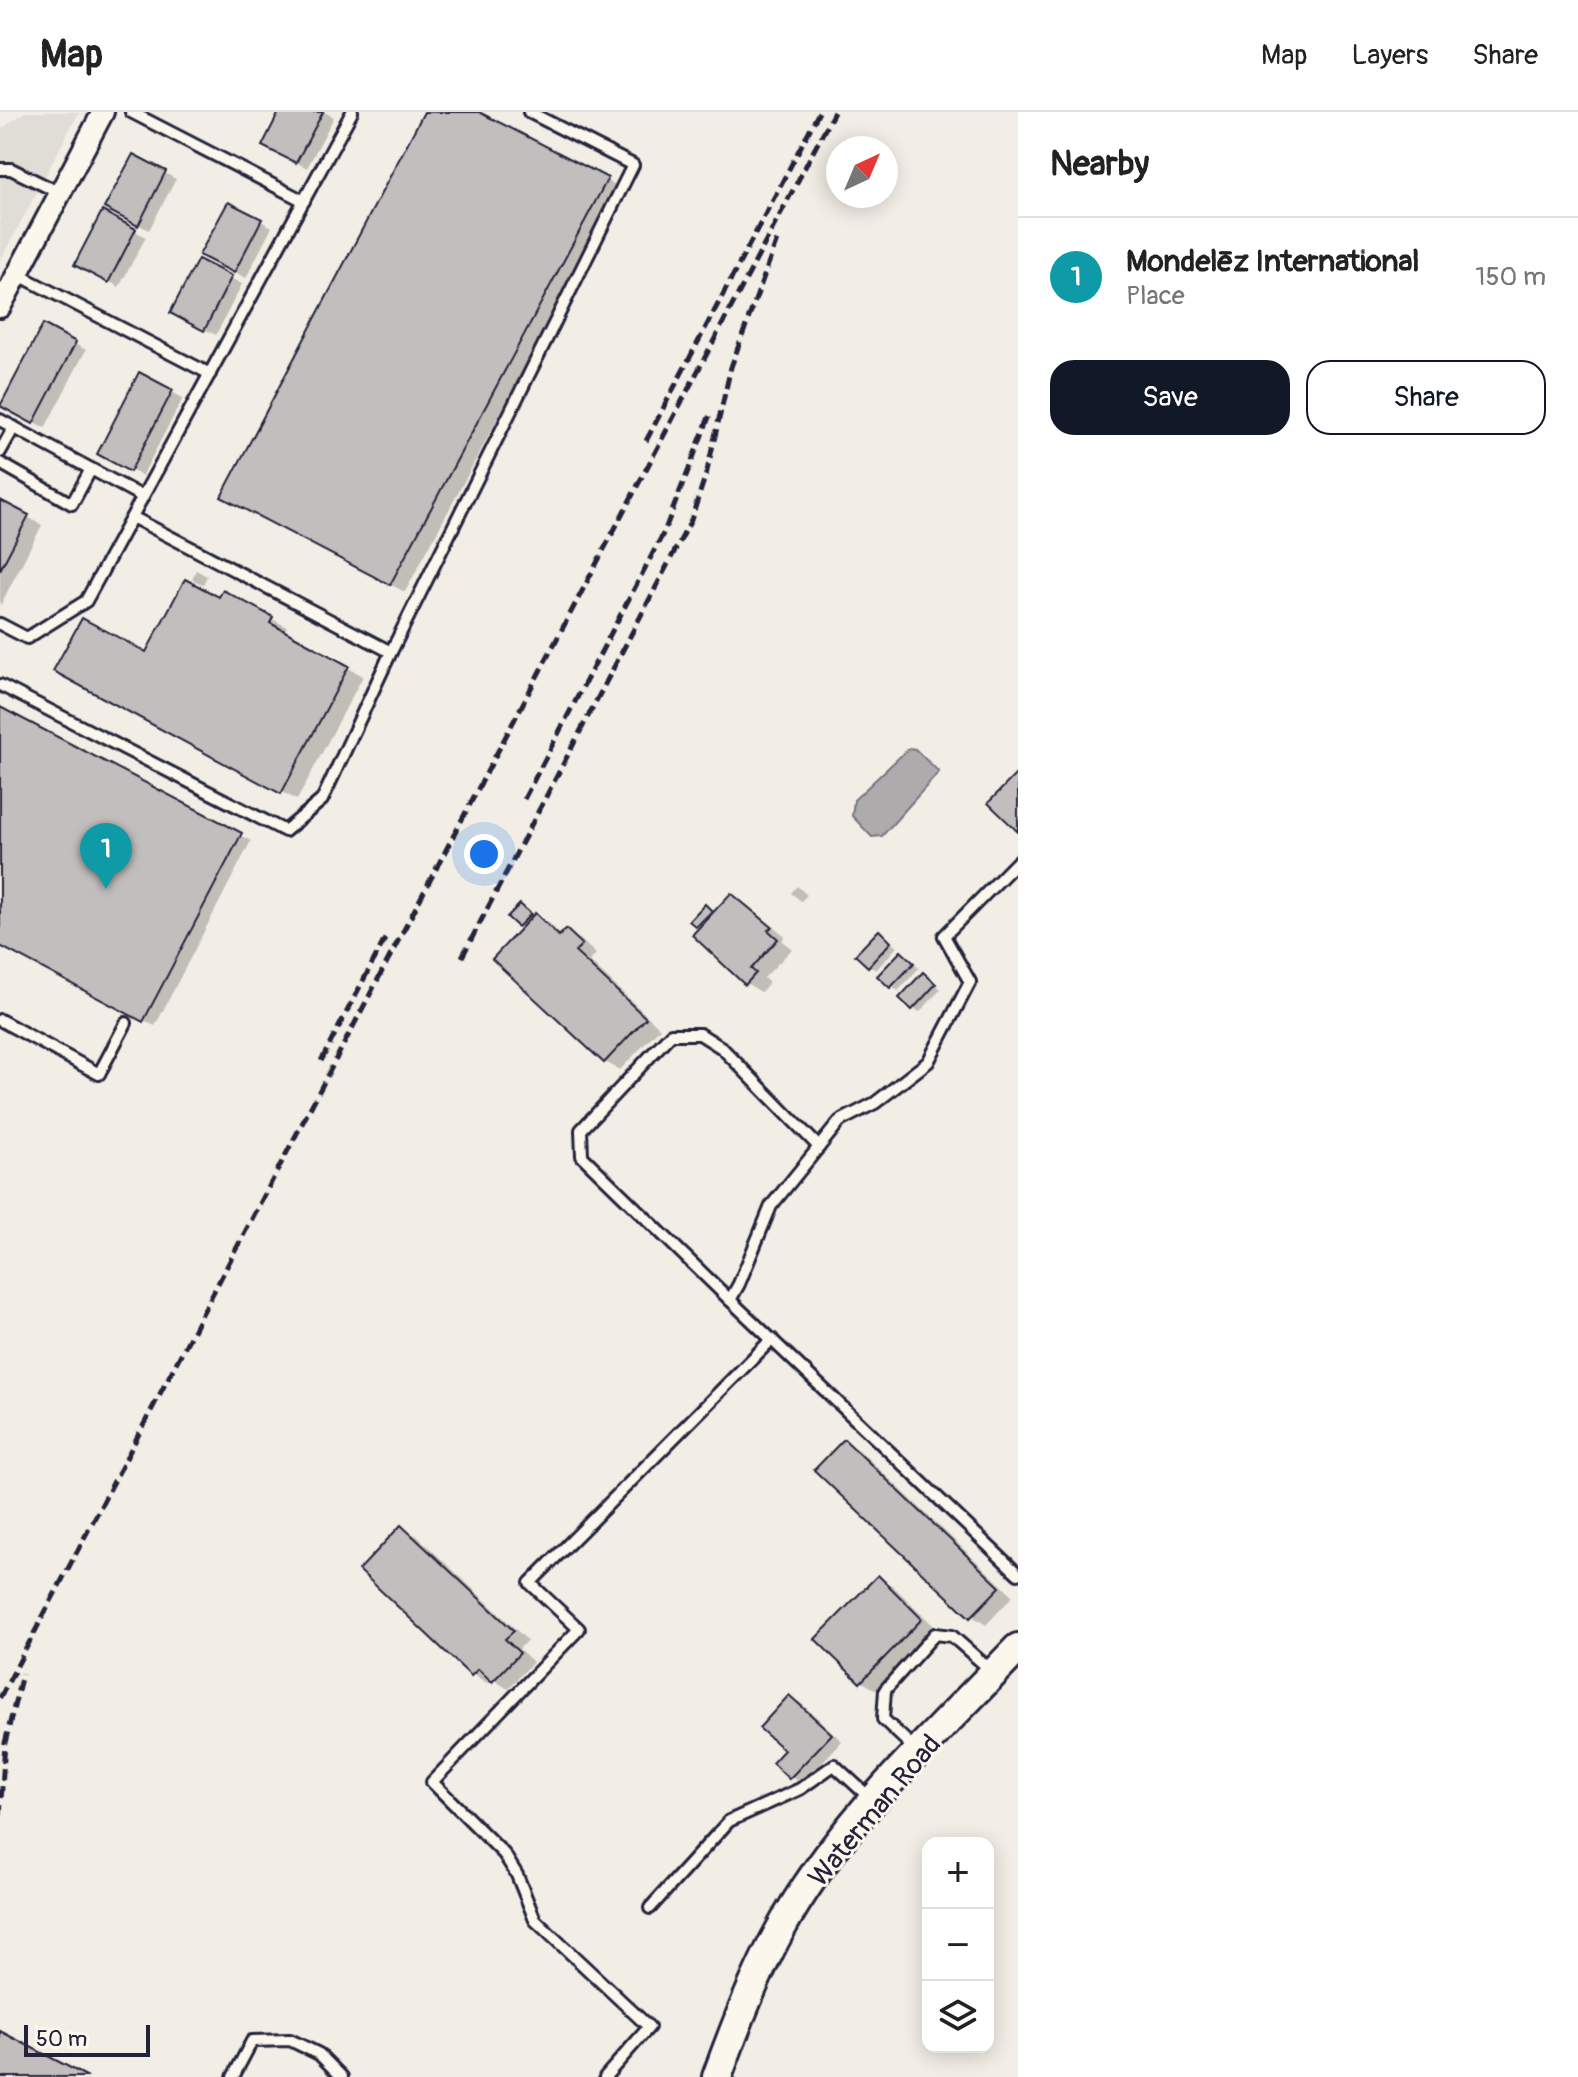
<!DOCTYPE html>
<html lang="en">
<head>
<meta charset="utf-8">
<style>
  :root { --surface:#fff; --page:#f6f6f6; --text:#222; --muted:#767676; --line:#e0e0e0; --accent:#111827 }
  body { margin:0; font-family:Pangolin,sans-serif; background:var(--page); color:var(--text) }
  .controls { position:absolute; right:24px; bottom:24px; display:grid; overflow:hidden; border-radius:16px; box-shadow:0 4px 20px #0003 }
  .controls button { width:72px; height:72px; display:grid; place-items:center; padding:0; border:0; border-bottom:2px solid var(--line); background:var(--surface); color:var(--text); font:40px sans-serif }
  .compass { position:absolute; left:826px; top:24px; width:72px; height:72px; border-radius:50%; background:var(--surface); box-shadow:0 4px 20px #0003; rotate:44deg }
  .scale { position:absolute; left:24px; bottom:20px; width:126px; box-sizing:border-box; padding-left:8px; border:4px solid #22223b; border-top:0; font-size:22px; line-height:28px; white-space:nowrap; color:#22223b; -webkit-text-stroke:6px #fbf7ec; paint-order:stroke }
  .you { position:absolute; left:484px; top:742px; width:28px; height:28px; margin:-20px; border:6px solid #fff; border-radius:50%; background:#1a73e8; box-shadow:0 0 0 12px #1a73e833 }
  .badge { display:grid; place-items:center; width:52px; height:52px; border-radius:50%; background:var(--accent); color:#fff; font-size:26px; font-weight:700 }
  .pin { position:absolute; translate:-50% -66px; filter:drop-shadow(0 2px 4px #0008) }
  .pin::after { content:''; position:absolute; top:42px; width:28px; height:24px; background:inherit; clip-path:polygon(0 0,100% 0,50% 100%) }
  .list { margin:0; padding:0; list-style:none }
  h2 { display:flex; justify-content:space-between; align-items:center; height:104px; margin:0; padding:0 32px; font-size:34px }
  h2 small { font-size:26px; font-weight:400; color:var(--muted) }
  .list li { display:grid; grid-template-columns:52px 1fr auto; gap:24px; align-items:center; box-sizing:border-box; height:120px; padding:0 32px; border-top:2px solid var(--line) }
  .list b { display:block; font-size:30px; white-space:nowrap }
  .list p { margin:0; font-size:26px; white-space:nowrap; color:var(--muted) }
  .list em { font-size:26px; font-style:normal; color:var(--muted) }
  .actions { display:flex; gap:16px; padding:24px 32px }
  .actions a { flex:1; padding:18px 0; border:2px solid var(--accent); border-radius:24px; text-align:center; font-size:28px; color:var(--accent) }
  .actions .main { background:var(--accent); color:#fff }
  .icon { flex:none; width:44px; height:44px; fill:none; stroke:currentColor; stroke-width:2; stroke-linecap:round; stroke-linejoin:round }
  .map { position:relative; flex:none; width:1018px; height:1965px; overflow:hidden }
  header { display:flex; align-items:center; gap:48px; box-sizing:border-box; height:112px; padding:0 40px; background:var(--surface); border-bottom:2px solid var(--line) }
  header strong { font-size:38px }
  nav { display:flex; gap:44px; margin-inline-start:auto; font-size:28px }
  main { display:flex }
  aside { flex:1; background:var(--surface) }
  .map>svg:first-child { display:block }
  .built { fill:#e0dcd6 }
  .water { fill:#aeabad; stroke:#76747f; stroke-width:2 }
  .shadow { fill:#0003 }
  .building { fill:#c2bebe; stroke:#22223b; stroke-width:2 }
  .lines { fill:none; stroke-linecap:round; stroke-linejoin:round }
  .lane-casing { stroke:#22223b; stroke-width:16 }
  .street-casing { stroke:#22223b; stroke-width:26 }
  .secondary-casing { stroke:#22223b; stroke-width:34 }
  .lane { stroke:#fbf7ec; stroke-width:10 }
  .street { stroke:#fbf7ec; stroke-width:20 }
  .secondary { stroke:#fbf7ec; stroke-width:28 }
  .rail { stroke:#22223b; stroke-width:5; stroke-dasharray:12 6; stroke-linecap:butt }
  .labels { text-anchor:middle; stroke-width:6; stroke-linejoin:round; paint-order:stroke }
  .street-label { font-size:28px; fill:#22223b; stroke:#fbf7ec }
</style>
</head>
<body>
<header>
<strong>Map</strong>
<nav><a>Map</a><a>Layers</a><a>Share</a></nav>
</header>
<main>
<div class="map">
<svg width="1018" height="1965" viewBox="0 0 1018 1965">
  <rect width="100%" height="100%" fill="#f2eee5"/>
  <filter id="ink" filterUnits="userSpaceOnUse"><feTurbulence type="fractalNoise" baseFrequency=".0125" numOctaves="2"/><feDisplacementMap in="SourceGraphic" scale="16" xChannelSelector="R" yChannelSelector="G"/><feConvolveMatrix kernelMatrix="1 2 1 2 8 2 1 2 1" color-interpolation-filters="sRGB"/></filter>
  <g filter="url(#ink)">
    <!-- built -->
    <polygon class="built" points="25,0 79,0 0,149 0,18"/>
    <!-- water -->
    <polygon class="water" points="909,636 915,637 939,660 882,724 872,725 852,704 854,688"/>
    <!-- shadow -->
    <g class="shadow">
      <polygon points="282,0 324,0 334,5 307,56 264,33"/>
      <polygon points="426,0 475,0 621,76 405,480 238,393"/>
      <polygon points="133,45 176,67 149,118 107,96"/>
      <polygon points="229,92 272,115 246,166 213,149"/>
      <polygon points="103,102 146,125 119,175 77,152"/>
      <polygon points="199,150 242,172 216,223 183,207"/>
      <polygon points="44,215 86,238 45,316 3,293"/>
      <polygon points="140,263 183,286 142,364 99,341"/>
      <polygon points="0,390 42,413 0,494"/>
      <polygon points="196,458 207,464 203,473 192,467"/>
      <polygon points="224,481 287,515 283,521 363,564 297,688 71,567 147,543 220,488"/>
      <polygon points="0,598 251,729 155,914 0,832"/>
      <polygon points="797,774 807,783 801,789 791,781"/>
      <polygon points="731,784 746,792 785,824 782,828 792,837 764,866 769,871 761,880 746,871 701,816 692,809 708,796 714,802"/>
      <polygon points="523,796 534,806 535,804 550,812 562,824 566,820 581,828 596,842 589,849 660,916 620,958 605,950 524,816 519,814"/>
      <polygon points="879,821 897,835 876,858 869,854"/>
      <polygon points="902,841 919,856 898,879 880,864"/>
      <polygon points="930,867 941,877 920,900 913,896"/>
      <polygon points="844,1330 859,1338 1013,1484 986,1513 972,1504"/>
      <polygon points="402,1416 417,1424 527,1528 519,1537 533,1550 508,1577 491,1566 487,1571 472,1562"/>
      <polygon points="878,1465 893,1474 936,1516 876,1578 861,1569"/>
      <polygon points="790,1585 801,1591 842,1629 802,1672 775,1651 786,1638"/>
    </g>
    <!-- building -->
    <g class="building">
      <polygon points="279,0 323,0 296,51 262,34"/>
      <polygon points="424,0 479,0 608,66 390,473 221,385"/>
      <polygon points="133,42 166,59 138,114 104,96"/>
      <polygon points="228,90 262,107 234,161 199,143"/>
      <polygon points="102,99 136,117 108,171 74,153"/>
      <polygon points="198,147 232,164 204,219 170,201"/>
      <polygon points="43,212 76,230 33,312 0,294"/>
      <polygon points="139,260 173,278 130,360 97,342"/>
      <polygon points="0,388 29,403 0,458"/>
      <polygon points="185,467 219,485 223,478 273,505 270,511 349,554 281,682 53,559 82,506 146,540"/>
      <polygon points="0,595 242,721 143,910 0,834"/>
      <polygon points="1018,660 1018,720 988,691"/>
      <polygon points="731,781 772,815 768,818 778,827 751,857 756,861 745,873 692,823"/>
      <polygon points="520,792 531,802 518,815 507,805"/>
      <polygon points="705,792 712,799 696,815 689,809"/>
      <polygon points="535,801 559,824 566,817 582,832 575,840 646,906 604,951 492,847"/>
      <polygon points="879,818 891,830 868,855 855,843"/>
      <polygon points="901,839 914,851 890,876 877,864"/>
      <polygon points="923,860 936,872 912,898 899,886"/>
      <polygon points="844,1327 1000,1475 970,1506 814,1358"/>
      <polygon points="401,1413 514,1519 505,1527 520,1541 492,1570 478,1557 471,1564 359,1458"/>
      <polygon points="878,1463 922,1507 860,1571 815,1527"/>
      <polygon points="789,1583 832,1622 789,1667 772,1651 784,1638 759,1616"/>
      <polygon points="0,1919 88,1965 0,1965"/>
    </g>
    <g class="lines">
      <defs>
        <g id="lane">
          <polyline points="131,0 304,89"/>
          <polyline points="0,57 11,57 60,81"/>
          <polyline points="17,162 210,262"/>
          <polyline points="0,308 143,385"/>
          <polyline points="0,340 14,315"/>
          <polyline points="0,351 72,392 91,357"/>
          <polyline points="0,512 27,526 86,489 352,0"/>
          <polyline points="391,540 633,53 529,0"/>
          <polyline points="0,573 285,719 322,688 391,540 132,405"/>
          <polyline points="1018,749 944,824 970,870 928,950 875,991 840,1009 771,1094 739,1172 730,1188 1018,1462"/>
          <polyline points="0,908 99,962 126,911"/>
          <polyline points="730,1188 582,1044 581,1018 671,922 700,922 722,936 819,1035"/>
          <polyline points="917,1639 883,1607 885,1578 935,1522 952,1524 994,1561"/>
          <polyline points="650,1796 729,1709 800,1677 834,1653 870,1686"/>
          <polyline points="233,1965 252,1929 290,1928 319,1942 342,1965"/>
          <polyline points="605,1965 649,1915 535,1808 517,1763 504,1742 432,1670 579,1517 530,1471 772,1227"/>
        </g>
        <polyline id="street" points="0,195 103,0"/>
        <path id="secondary" d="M 717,1965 C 735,1915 754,1866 779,1820 C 838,1711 934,1624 1018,1536"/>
      </defs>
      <!-- lane casing -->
      <use href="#lane" class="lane-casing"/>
      <!-- street casing -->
      <use href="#street" class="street-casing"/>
      <!-- secondary casing -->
      <use href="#secondary" class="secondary-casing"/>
      <!-- lane -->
      <use href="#lane" class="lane"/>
      <!-- street -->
      <use href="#street" class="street"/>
      <!-- secondary -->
      <use href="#secondary" class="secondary"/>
      <!-- rail -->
      <g class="rail">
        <polyline points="646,329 819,0"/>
        <polyline points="524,687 664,420 711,300"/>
        <polyline points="462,845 691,408 707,359 731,255 777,128"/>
        <polyline points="321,949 386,825"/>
        <polyline points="0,1586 834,0"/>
        <polyline points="0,1704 5,1631 22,1562"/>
      </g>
    </g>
  </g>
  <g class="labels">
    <!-- street labels -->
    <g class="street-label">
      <text transform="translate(874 1698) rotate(-50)" y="10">Waterman Road</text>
    </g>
  </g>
</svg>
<div class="controls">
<button>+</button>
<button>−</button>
<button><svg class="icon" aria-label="layers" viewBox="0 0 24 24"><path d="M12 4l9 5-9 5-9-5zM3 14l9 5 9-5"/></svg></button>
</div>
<svg class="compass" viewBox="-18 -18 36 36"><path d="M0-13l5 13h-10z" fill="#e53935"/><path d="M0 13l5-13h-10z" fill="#767676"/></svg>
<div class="scale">50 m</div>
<div class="you"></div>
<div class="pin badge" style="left:106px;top:777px;background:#0f9aa8">1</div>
</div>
<aside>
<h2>Nearby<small></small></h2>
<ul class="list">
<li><span class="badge" style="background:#0f9aa8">1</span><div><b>Mondelēz International</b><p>Place</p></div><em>150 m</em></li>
</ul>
<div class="actions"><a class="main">Save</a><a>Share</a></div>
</aside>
</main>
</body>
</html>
